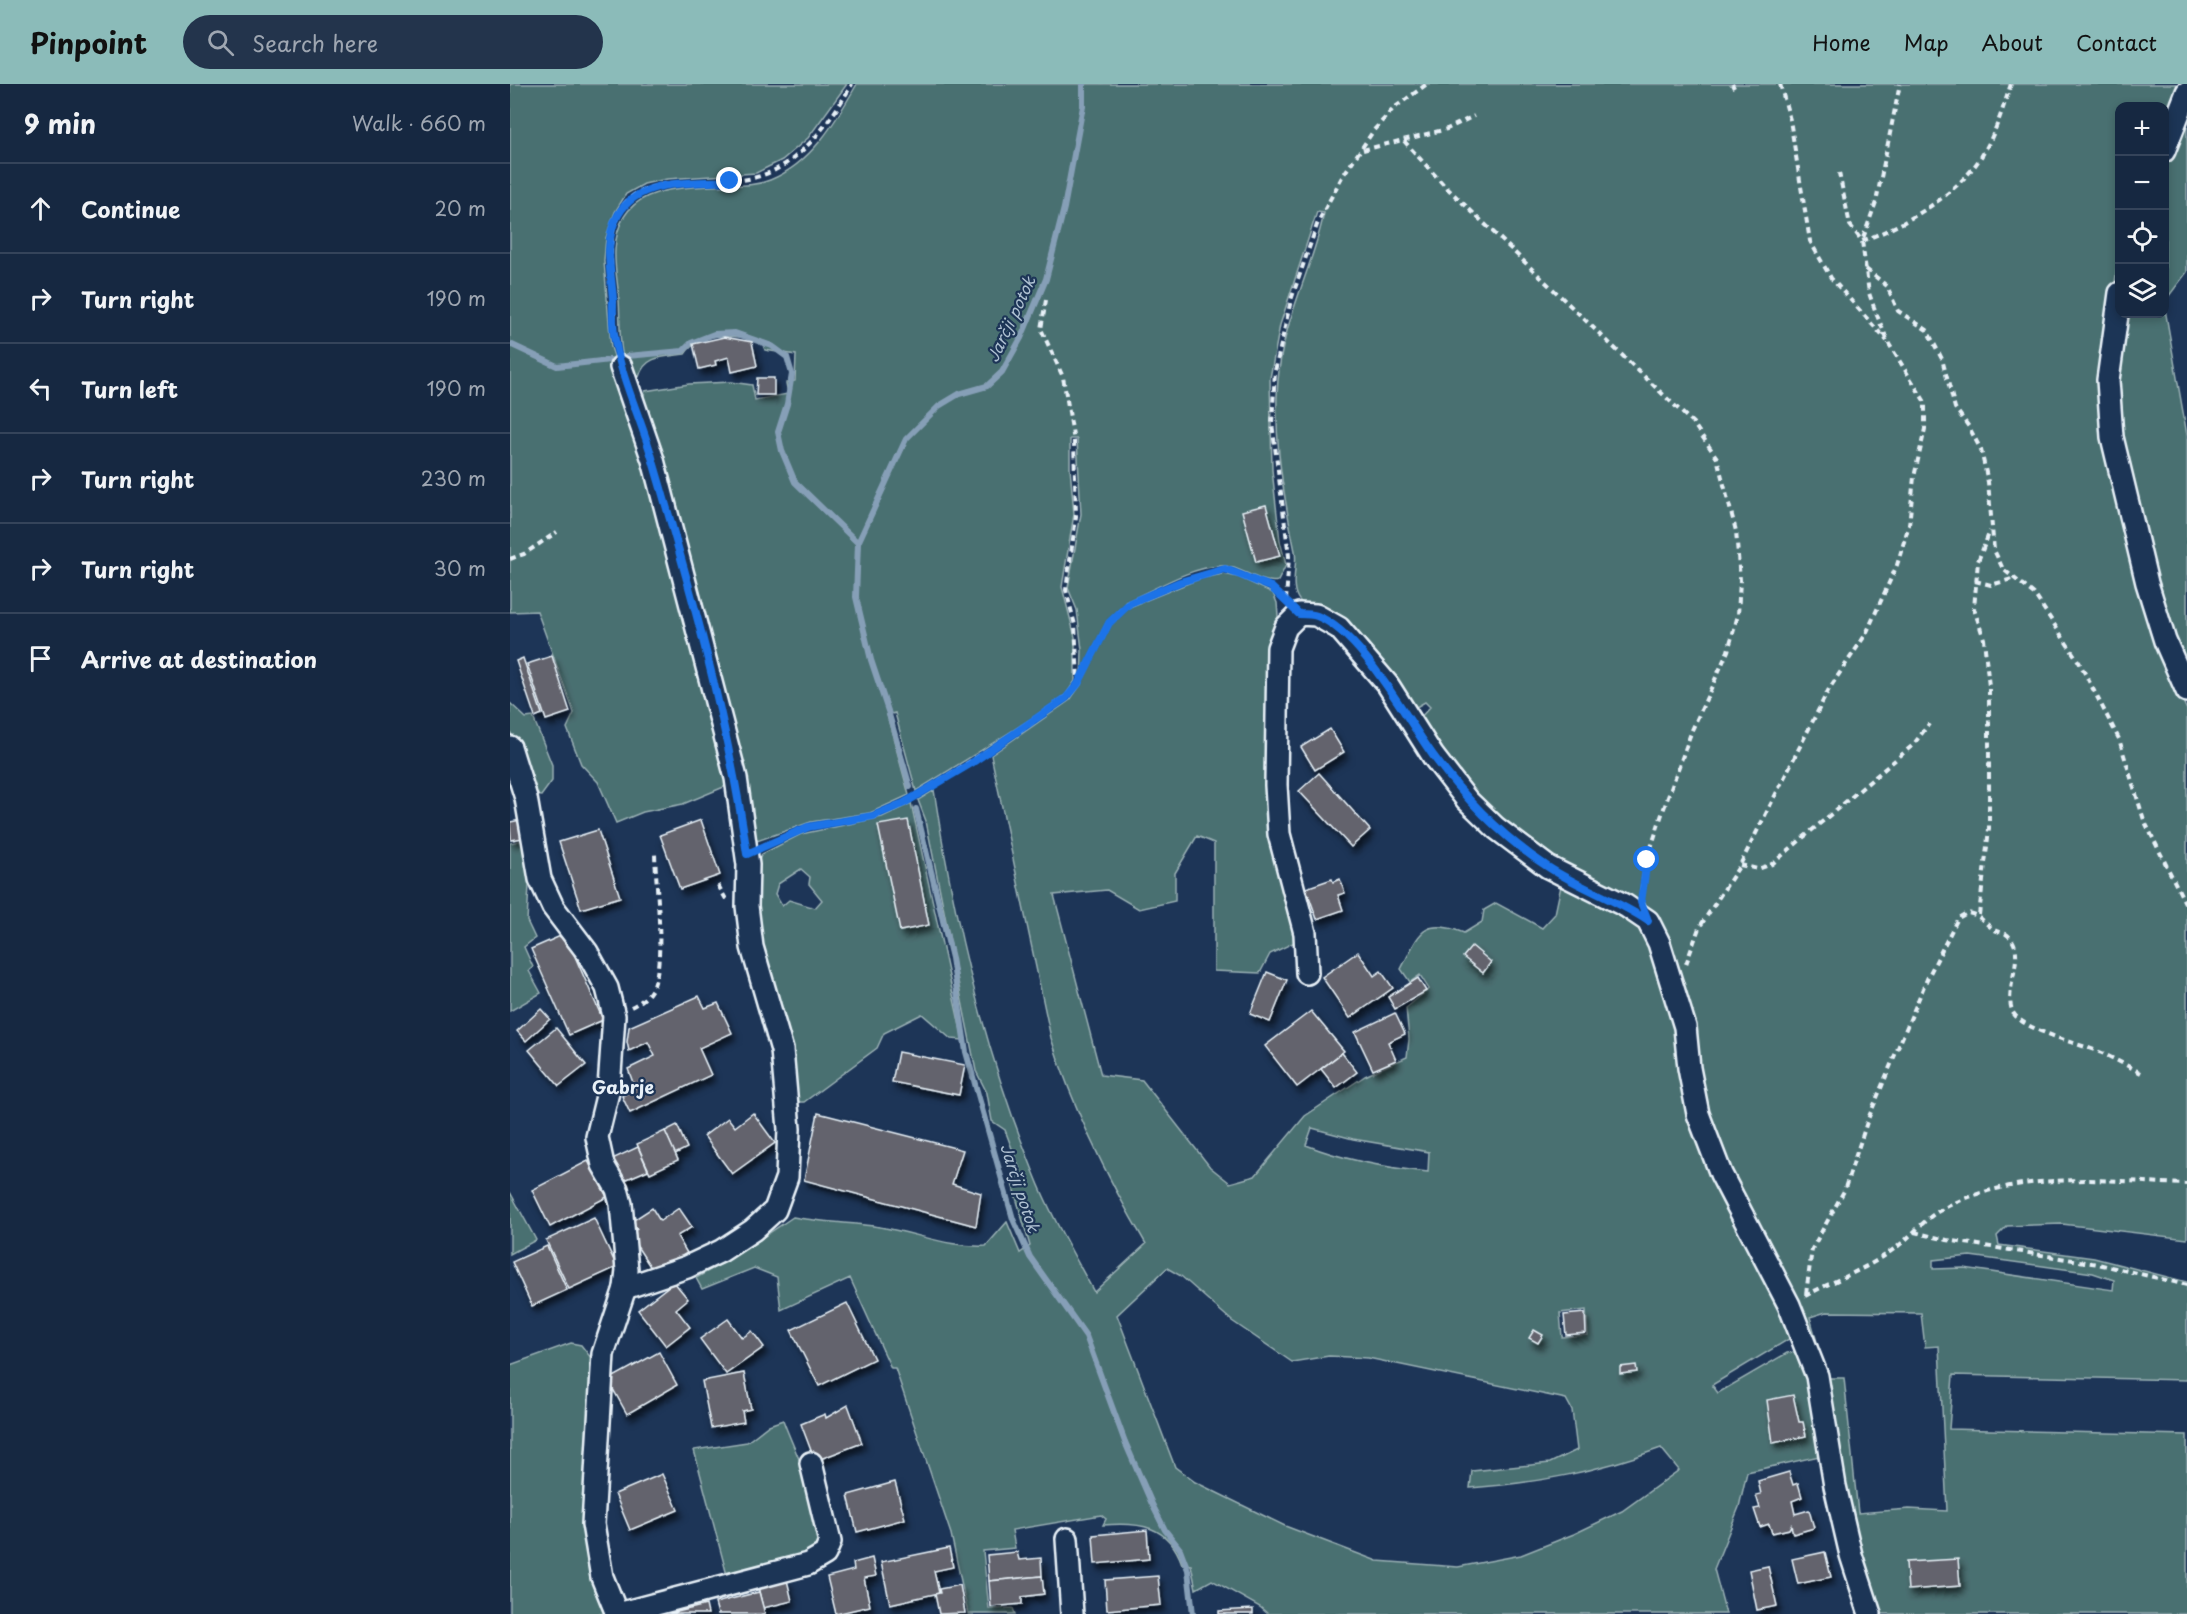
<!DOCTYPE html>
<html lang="en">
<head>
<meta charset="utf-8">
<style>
  :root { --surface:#162841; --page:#23344c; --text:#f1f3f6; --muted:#9ea6b1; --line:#35445a; --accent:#8bbbb9 }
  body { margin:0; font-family:"Playpen Sans",sans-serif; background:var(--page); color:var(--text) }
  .controls { position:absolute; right:18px; top:18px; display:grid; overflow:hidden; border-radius:12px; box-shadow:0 3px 9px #0003 }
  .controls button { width:54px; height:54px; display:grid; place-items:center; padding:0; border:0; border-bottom:2px solid var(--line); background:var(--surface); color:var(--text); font:30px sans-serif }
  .stop { position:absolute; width:18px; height:18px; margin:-14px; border:4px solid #1a73e8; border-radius:50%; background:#fff }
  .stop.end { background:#1a73e8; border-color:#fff; box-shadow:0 2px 6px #0008 }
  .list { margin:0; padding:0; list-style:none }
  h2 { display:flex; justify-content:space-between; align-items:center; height:78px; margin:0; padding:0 24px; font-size:26px }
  h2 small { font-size:20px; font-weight:400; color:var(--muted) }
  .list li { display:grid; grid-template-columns:39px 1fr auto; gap:18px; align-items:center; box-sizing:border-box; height:90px; padding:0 24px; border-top:2px solid var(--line) }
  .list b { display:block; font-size:22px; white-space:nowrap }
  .list em { font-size:20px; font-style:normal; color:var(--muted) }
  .icon { flex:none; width:33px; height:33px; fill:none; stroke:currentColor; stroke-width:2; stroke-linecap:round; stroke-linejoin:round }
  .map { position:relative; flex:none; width:1677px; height:1530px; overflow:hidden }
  header { display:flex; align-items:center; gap:36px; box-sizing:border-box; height:84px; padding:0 30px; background:var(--accent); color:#111 }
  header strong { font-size:28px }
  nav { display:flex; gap:33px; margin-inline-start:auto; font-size:21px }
  .search { width:420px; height:54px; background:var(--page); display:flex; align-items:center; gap:15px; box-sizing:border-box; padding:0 21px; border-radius:33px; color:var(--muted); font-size:22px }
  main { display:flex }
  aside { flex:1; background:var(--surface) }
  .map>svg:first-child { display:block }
  .green { fill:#4a6f71; stroke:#99b0b4; stroke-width:1.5; fill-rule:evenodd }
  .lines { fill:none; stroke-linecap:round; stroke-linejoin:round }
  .stream { stroke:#869fb7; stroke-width:6 }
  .building { fill:#63646d; stroke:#e8f1f8; stroke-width:1.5; filter:url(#shadow) }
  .minor-casing { stroke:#e8f1f8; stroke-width:26 }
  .path { stroke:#e8f1f8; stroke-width:4; stroke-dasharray:6 4.5; stroke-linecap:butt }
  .minor { stroke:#1d3557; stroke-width:21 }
  .route { stroke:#1a73e8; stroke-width:8 }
  .labels { text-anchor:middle; stroke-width:4.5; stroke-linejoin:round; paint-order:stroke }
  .water-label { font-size:16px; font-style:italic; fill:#afc1d2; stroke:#1d3557 }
  .quarter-label { font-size:18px; font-weight:bold; fill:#e8f1f8; stroke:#1d3557 }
</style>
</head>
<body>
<header>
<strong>Pinpoint</strong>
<div class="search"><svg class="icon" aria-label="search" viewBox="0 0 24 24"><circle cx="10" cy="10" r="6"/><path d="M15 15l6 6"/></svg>Search here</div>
<nav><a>Home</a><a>Map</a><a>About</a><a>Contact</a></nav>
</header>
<main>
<aside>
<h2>9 min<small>Walk · 660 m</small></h2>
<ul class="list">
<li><svg class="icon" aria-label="ahead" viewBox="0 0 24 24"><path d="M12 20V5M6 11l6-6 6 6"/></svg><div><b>Continue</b></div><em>20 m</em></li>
<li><svg class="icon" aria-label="right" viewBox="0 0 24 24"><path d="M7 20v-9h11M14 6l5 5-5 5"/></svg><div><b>Turn right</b></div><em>190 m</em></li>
<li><svg class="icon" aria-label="left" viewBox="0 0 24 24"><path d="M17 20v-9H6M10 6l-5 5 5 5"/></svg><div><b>Turn left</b></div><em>190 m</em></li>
<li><svg class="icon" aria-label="right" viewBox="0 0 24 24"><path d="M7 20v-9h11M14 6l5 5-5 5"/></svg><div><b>Turn right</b></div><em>230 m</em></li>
<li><svg class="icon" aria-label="right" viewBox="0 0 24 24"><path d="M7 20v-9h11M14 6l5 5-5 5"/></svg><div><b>Turn right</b></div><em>30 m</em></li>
<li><svg class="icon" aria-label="arrive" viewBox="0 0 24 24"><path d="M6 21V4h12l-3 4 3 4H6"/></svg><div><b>Arrive at destination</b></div></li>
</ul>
</aside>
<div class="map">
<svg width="1677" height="1530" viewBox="0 0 1677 1530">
  <defs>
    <filter id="shadow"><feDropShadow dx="3.5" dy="6" stdDeviation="3" flood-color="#0009"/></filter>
  </defs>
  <rect width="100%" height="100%" fill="#1d3557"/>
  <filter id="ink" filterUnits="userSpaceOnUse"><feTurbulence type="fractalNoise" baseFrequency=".0167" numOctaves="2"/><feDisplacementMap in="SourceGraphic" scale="12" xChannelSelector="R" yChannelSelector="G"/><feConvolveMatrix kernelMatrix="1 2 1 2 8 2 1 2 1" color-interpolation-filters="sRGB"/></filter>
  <g filter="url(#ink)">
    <!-- green -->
    <g class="green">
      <polygon points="0,0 337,0 298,54 272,76 246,89 157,95 134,100 116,110 105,128 96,154 94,177 101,263 132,355 221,700 173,720 133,728 106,739 88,698 71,680 57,644 64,629 27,527 0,528"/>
      <path d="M 347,0 L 1675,0 L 1655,55 L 1654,22 L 1610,22 L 1609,167 L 1595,276 L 1594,324 L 1599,368 L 1616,438 L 1659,588 L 1677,626 L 1677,1155 L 1552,1140 L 1497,1142 L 1487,1152 L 1489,1161 L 1584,1174 L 1677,1198 L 1677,1296 L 1443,1291 L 1439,1345 L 1677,1351 L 1677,1530 L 1367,1530 L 1343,1453 L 1313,1297 L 1281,1213 L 1218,1092 L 1193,1028 L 1178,932 L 1151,847 L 1136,828 L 1044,783 L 994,745 L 954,705 L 908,636 L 920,623 L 915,618 L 901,626 C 882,596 859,565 832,541 C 821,530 799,529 789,516 C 779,502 788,482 785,467 C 772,404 760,337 771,273 C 780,223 804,178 814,129 L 807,128 L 770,241 L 760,294 L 762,386 L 770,457 L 776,481 L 768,497 C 748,501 731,481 711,482 C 679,483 644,506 616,518 L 619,523 L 691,494 L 713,490 L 729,493 L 763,509 L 767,519 L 768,532 L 760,590 L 760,699 L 769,779 L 790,844 L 783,859 L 760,870 L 750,889 L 704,887 L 704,759 L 687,752 L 665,789 L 665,817 L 629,825 L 597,806 L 544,811 L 591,991 L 632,996 L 700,1083 L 720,1099 L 745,1092 L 795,1032 L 855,992 L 897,973 L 899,955 L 896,924 L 919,905 L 910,891 L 900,898 L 891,885 C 909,851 911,832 954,849 L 972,838 L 974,826 L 986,819 L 1032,844 L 1045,830 L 1052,797 L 1119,830 L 1136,843 L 1146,862 L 1170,943 L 1174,997 L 1192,1062 L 1207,1097 L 1283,1243 L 1283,1251 L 1279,1255 L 1202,1301 L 1208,1309 L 1277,1269 L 1292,1267 L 1299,1286 L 1314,1371 L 1237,1388 L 1229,1423 L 1204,1485 L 1216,1530 L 758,1530 L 750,1523 L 702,1496 L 686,1505 L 681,1481 L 672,1480 C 659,1441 629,1438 593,1441 L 596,1435 L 591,1431 L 502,1446 L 505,1464 L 473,1467 L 479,1525 L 503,1524 L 505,1530 L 458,1530 L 441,1450 L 385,1284 L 381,1284 L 340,1194 L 271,1226 L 267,1193 L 244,1184 L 192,1205 L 186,1194 L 228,1170 L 283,1133 C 314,1139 345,1138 375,1144 C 409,1150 441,1164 476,1162 L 497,1138 L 510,1169 L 520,1162 L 501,1096 L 512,1091 L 495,1046 L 482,1037 L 477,1009 L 466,987 L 416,737 L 408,716 L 424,706 C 444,837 474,967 524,1089 C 540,1130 563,1169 584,1208 L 636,1160 C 597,1094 564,1027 541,954 L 481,671 L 560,616 L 571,600 L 572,566 L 567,526 L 558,504 L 571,430 L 567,355 L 560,355 L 560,384 L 564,430 L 552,503 L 565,553 L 565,597 L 556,611 L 520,636 L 406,707 L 385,629 L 377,631 L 399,711 L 360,729 L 301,738 L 247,757 L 240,751 L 233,700 L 191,530 L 151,379 L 132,319 L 135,307 L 179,300 L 221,298 L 242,301 L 245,316 L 278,310 L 276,299 L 285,297 L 286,271 L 255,266 L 251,256 C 224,252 193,245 175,270 C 154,273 135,271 129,293 L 122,295 C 107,273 111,242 109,216 C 108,199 104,182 105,166 C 108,105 158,104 206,102 C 225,101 242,103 260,96 C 302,79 326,37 347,0 ZM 802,1044 L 843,1055 L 919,1068 L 918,1088 C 877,1084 834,1076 796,1061 ZM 1460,1172 L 1583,1189 L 1604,1196 L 1603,1206 L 1454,1184 L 1423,1185 L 1423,1176 ZM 657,1184 L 671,1192 L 722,1237 L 782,1278 L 819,1272 L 858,1274 L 1056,1315 L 1062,1326 L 1067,1366 L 1040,1379 L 962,1387 L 960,1404 C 1028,1399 1086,1388 1151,1364 L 1169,1386 L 1112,1427 L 1064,1450 L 1011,1471 L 948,1483 L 867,1477 L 775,1442 L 685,1398 L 665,1383 L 607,1231 ZM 1076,1226 L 1078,1251 L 1052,1253 L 1050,1229 ZM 1316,1228 L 1411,1229 L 1415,1263 L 1429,1262 L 1437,1427 L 1399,1425 L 1348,1429 L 1334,1294 L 1317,1294 L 1300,1233 Z"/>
      <polygon points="1677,21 1677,188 1655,217 1655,81"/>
      <polygon points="1655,225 1677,351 1677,591 1651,526 1605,327 1612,230 1654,230"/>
      <polygon points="0,619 16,634 23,633 42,681 42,697 31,712 23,711 12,673 0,647"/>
      <path d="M 401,719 L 453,956 L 441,955 L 412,930 L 374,949 L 367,964 L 294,1018 L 286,1018 L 245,850 L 245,782 L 252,770 L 291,750 L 372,733 ZM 291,785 L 300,793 L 299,800 L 312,816 L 305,824 L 279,816 L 272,822 L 265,810 L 268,800 Z"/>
      <polygon points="15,756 19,801 17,837 25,854 14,863 23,883 19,887 31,909 0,927 0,759"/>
      <polygon points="0,1108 26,1156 0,1170"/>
      <polygon points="61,1259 71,1261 85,1279 81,1288 73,1436 97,1530 0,1530 0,1281"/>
      <path d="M 273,1336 C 288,1377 316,1423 308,1468 L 218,1495 L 184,1366 L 237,1358 L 259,1341 Z"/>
    </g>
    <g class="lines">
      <!-- stream -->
      <g class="stream">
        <polyline points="0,260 47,282 100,276"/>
        <polyline points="117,272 173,267 181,259 204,250 225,249 262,262 277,273 282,290 277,320 268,348 272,367 285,398 348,459"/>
        <polyline points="400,703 378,627 361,576 346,513 348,459 396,355 429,322 449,310 477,302 492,288 511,254 536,195 554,124 573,22 573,0"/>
        <polyline points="406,725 442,874 456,968 503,1135 520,1173 576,1252 615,1358 642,1420 655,1446 670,1465 678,1486 683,1530"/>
      </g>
    </g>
    <!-- building -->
    <g class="building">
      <polygon points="214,253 242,258 247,282 222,288 219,273 205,277 206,281 189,285 183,260"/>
      <polygon points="247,294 264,294 264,311 246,311"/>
      <polygon points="756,421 770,472 746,478 732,427"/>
      <polygon points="42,572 60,628 36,636 17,580"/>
      <polygon points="13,574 32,630 25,633 6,577"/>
      <polygon points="820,645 834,668 805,686 791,663"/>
      <polygon points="809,689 860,746 841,763 789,707"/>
      <polygon points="11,736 13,754 1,756 0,738"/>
      <polygon points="191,736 210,791 170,805 150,751"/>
      <polygon points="398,736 419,841 390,847 368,741"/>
      <polygon points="88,746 110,813 71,825 49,758"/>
      <polygon points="822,795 823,798 830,795 835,809 828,811 833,826 807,835 796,804"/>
      <polygon points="55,850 93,936 59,951 21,865"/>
      <polygon points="962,862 981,878 973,889 953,873"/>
      <polygon points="848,868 864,892 871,887 883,904 840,934 812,893"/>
      <polygon points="757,888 777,896 760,938 740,930"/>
      <polygon points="908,894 916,907 885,925 878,913"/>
      <polygon points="189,912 195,924 208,919 222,949 189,964 201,991 120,1029 112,1012 125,1004 118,985 145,972 138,958 119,967 117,958 119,943"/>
      <polygon points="31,925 40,935 16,957 7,947"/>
      <polygon points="801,927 834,967 787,1003 755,962"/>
      <polygon points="885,929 895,950 878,958 886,976 863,986 845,948"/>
      <polygon points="46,944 76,981 49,1002 19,966"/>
      <polygon points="388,968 455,981 449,1011 382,998"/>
      <polygon points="832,969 847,988 826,1004 811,985"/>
      <polygon points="243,1029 265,1059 222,1090 194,1052 218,1034 225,1043"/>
      <polygon points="308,1029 453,1066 442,1100 471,1109 466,1142 294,1096"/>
      <polygon points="167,1041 177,1064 165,1070 155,1047"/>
      <polygon points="155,1047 168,1076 140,1089 127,1060"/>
      <polygon points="128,1063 138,1086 110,1098 100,1076"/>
      <polygon points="78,1077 97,1113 40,1143 22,1106"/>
      <polygon points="142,1124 150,1137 169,1124 182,1143 167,1152 177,1169 145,1190 119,1150 127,1145 122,1137"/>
      <polygon points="84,1134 107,1183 59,1205 36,1156"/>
      <polygon points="37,1162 57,1206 22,1222 2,1178"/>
      <polygon points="164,1198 178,1215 166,1225 180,1243 156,1262 128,1226"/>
      <polygon points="337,1219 364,1275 309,1302 281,1246"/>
      <polygon points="1075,1229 1076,1249 1056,1251 1054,1231"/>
      <polygon points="218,1235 232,1254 242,1247 254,1263 216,1290 190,1255"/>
      <polygon points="1024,1246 1033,1251 1028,1259 1019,1254"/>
      <polygon points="149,1268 167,1301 117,1330 98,1296"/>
      <polygon points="1126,1281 1127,1288 1110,1290 1110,1283"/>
      <polygon points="234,1289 241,1325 232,1327 234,1338 201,1344 192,1297"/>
      <polygon points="1283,1311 1289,1338 1293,1338 1296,1352 1263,1359 1257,1316"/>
      <polygon points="338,1321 352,1359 305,1377 291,1340 315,1330 316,1334"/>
      <polygon points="1279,1388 1283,1401 1288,1399 1292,1413 1282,1417 1285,1430 1299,1426 1304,1444 1283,1450 1281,1441 1279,1445 1262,1449 1259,1440 1250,1443 1244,1425 1250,1424 1246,1411 1251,1410 1248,1397"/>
      <polygon points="152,1390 168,1426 120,1446 105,1410"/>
      <polygon points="385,1398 395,1435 347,1448 338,1411"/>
      <polygon points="637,1446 639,1475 585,1480 583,1451"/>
      <polygon points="439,1464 443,1483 424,1487 429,1509 380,1520 371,1478"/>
      <polygon points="507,1468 509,1476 531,1474 532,1492 479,1497 477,1471"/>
      <polygon points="1315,1468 1321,1493 1288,1500 1282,1475"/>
      <polygon points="362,1474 366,1492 354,1494 360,1522 326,1530 317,1493 344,1486 343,1479"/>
      <polygon points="1448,1475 1450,1502 1398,1506 1396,1478"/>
      <polygon points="1258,1482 1267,1522 1247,1526 1239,1486"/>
      <polygon points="532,1492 534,1510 512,1513 512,1520 481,1523 479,1497"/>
      <polygon points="648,1492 651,1521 597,1526 595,1496"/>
      <polygon points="277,1496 282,1517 253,1524 248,1503"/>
      <polygon points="450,1501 455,1529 429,1530 425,1510 430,1509 429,1505"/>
      <polygon points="249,1508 255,1530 208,1530 205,1519"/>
      <polygon points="196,1521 198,1530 159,1530"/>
      <polygon points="743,1525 743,1530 709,1530 709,1527"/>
    </g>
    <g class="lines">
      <defs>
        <g id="minor">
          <polyline points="1654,67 1677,8"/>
          <polyline points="1610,209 1598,296 1602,353 1637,499 1655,557 1677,607"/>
          <polyline points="111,283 143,376 226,694 238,781 237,822 242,863 272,966 279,1045 277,1093 265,1126 243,1146 211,1167 177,1183 115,1204"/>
          <polyline points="0,663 16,714 30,795 43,823 77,868 97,904 104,932 99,1004 87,1053 93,1081 107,1105 111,1120 117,1186 115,1204 93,1270 83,1440 92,1493 107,1530"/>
          <polyline points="797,889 795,849 769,750 766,701 768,564 776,543 789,530 806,531 829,544 878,601 923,672 957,716 986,744 1038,783 1116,822 1138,837 1149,859 1175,943 1179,984 1188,1030 1211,1090 1279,1221 1307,1292 1325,1402 1341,1471 1360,1530"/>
          <polyline points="557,1455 562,1530"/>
          <polyline points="108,1530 298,1480 315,1470 320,1458 301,1379"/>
        </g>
      </defs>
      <!-- minor casing -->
      <use href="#minor" class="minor-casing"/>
      <!-- path -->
      <g class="path">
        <polyline points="1222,0 1224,4"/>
        <polyline points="1270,0 1280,36 1300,157 1321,194 1377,257"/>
        <polyline points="894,57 934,101 1183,339 1207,374 1226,447 1230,496 1228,531 1218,567 1182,646 1153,727 1137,776 1131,811"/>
        <polyline points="853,66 937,45 964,32"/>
        <path d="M 1329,89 L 1340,141 L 1352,157 C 1396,140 1445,113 1471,73 C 1485,51 1493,24 1501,0"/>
        <polyline points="1356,185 1377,202 1388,227 1417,246 1432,275 1445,324 1459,343 1471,366 1478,398 1484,466 1493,485 1524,510 1569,578 1609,655 1634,736 1677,823"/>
        <polyline points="536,216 531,245 553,293 564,357 566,433 556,506 565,541 568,596"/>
        <path d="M 107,265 C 103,248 104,232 103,215 C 100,176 91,118 140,104 C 175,94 215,103 250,92 C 291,80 322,35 342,0"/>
        <polyline points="0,475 14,470 47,448"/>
        <polyline points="1465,497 1481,501 1505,494"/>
        <polyline points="776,516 779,472 762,339 765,287 781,216 808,138 832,93 864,46 884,24 917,0"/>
        <polyline points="254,762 299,743 364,732 394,719 514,644 556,614 568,600 599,539 620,519 670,498 715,485 761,503 775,516"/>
        <polyline points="1230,781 1248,785 1262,780 1403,661 1419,640"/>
        <polyline points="208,801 217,817"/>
        <polyline points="1469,831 1479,745 1479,603 1474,555 1464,525 1468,477 1480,447"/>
        <polyline points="1176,880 1189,844 1230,781 1319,605 1356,550 1387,481 1399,441 1404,393 1415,345 1415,318 1379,260 1366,229 1359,209 1352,157 1366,118 1390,0"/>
        <path d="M 121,923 C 131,918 139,912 144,901 C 155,870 146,804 145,770"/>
        <polyline points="1404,1148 1437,1156 1588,1180 1677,1201"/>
        <path d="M 1296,1210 L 1302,1165 L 1334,1107 L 1358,1035 L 1417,895 L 1448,834 L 1457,829 C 1471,831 1473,838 1483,845 C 1487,848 1492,848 1496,850 C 1521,867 1490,908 1504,930 C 1516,947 1571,960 1592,969 C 1606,976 1620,983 1633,990"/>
        <path d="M 1295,1212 C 1324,1196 1356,1186 1384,1165 C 1400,1154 1412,1137 1429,1127 C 1502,1085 1597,1097 1677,1100"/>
      </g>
      <!-- minor -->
      <use href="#minor" class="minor"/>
    </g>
  </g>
  <g class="lines" filter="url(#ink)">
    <!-- route -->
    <path class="route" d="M 220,97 C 182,100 130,93 108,131 C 93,156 101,187 103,215 C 103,229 102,243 105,256 C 112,297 132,337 143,377 C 181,506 218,637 237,770 L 298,743 L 363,732 L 394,719 L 463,678 L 556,614 L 568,600 L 599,539 L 620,519 L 670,498 L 715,485 L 761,503 L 789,530 C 795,530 802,530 807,532 C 852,549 896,635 925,674 C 957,717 993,754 1038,783 C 1070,804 1107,816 1138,837 L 1131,818 L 1137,776"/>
  </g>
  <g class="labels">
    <!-- water labels -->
    <g class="water-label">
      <text transform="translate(501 235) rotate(-65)" y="6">Jarčji potok</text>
      <text transform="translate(510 1104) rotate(72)" y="6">Jarčji potok</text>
    </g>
    <!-- quarter labels -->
    <g class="quarter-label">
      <text x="113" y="1010">Gabrje</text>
    </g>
  </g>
</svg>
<div class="controls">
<button>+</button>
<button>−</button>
<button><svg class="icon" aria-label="locate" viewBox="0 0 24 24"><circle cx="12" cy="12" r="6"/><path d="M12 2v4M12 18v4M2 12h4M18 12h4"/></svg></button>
<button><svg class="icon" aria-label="layers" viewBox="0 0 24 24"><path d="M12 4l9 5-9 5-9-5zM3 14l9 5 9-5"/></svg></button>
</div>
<div class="stop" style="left:1137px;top:776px"></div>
<div class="stop end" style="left:220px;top:97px"></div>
</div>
</main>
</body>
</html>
